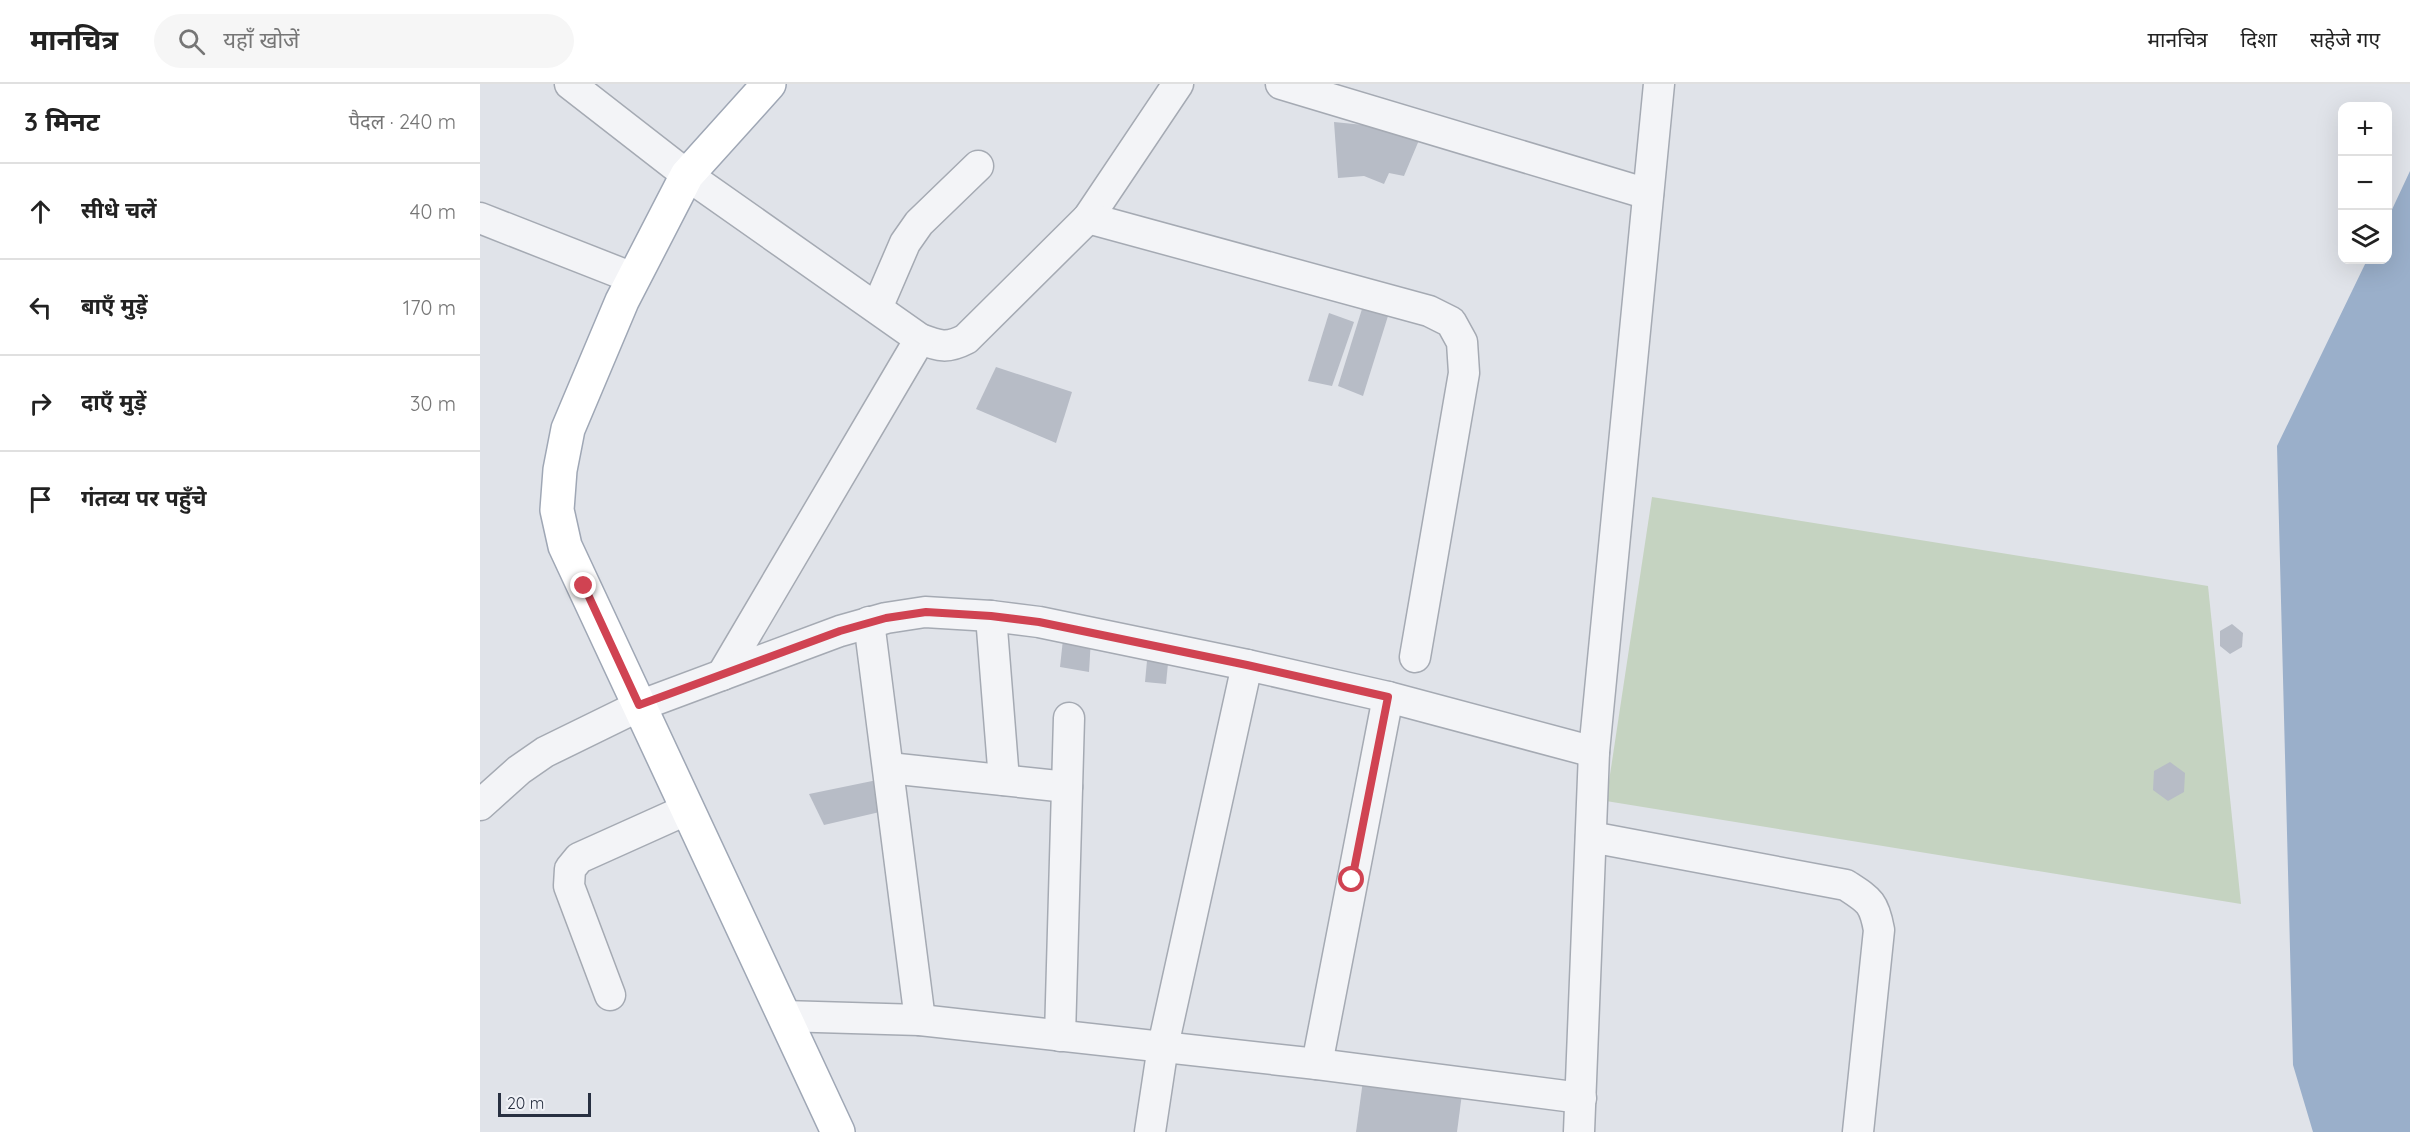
<!DOCTYPE html>
<html lang="hi">
<head>
<meta charset="utf-8">
<style>
  :root { --surface:#fff; --page:#f6f6f6; --text:#222; --muted:#767676; --line:#e0e0e0 }
  body { margin:0; font-family:Quicksand,"Noto Sans Devanagari",sans-serif; background:var(--page); color:var(--text) }
  .controls { position:absolute; right:18px; top:18px; display:grid; overflow:hidden; border-radius:12px; box-shadow:0 6px 24px #0002 }
  .controls button { width:54px; height:54px; display:grid; place-items:center; padding:0; border:0; border-bottom:2px solid var(--line); background:var(--surface); color:var(--text); font:30px sans-serif }
  .scale { position:absolute; left:18px; bottom:15px; width:93px; box-sizing:border-box; padding-left:6px; border:3px solid #283041; border-top:0; font-size:16px; line-height:21px; white-space:nowrap; color:#283041; -webkit-text-stroke:4px #f0f2f7; paint-order:stroke }
  .stop { position:absolute; width:18px; height:18px; margin:-14px; border:4px solid #d04352; border-radius:50%; background:#fff }
  .stop.end { background:#d04352; border-color:#fff; box-shadow:0 2px 6px #0008 }
  .list { margin:0; padding:0; list-style:none }
  h2 { display:flex; justify-content:space-between; align-items:center; height:78px; margin:0; padding:0 24px; font-size:26px }
  h2 small { font-size:20px; font-weight:400; color:var(--muted) }
  .list li { display:grid; grid-template-columns:39px 1fr auto; gap:18px; align-items:center; box-sizing:border-box; height:96px; padding:0 24px; border-top:2px solid var(--line) }
  .list b { display:block; font-size:22px; white-space:nowrap }
  .list em { font-size:20px; font-style:normal; color:var(--muted) }
  .icon { flex:none; width:33px; height:33px; fill:none; stroke:currentColor; stroke-width:2; stroke-linecap:round; stroke-linejoin:round }
  .map { position:relative; flex:none; width:1930px; height:1048px; overflow:hidden }
  header { display:flex; align-items:center; gap:36px; box-sizing:border-box; height:84px; padding:0 30px; background:var(--surface); border-bottom:2px solid var(--line) }
  header strong { font-size:28px }
  nav { display:flex; gap:33px; margin-inline-start:auto; font-size:21px }
  .search { width:420px; height:54px; background:var(--page); display:flex; align-items:center; gap:15px; box-sizing:border-box; padding:0 21px; border-radius:33px; color:var(--muted); font-size:22px }
  main { display:flex }
  aside { flex:1; background:var(--surface) }
  .map>svg:first-child { display:block }
  .green { fill:#c5d3c1 }
  .water { fill:#9aafca }
  .building { fill:#b7bcc6 }
  .lines { fill:none; stroke-linecap:round; stroke-linejoin:round }
  .street-casing { stroke:#a5aab3; stroke-width:33 }
  .primary-casing { stroke:#9fa7b5; stroke-width:36 }
  .street { stroke:#f3f4f7; stroke-width:30 }
  .primary { stroke:#fff; stroke-width:33 }
  .route { stroke:#d04352; stroke-width:8 }
</style>
</head>
<body>
<header>
<strong>मानचित्र</strong>
<div class="search"><svg class="icon" aria-label="search" viewBox="0 0 24 24"><circle cx="10" cy="10" r="6"/><path d="M15 15l6 6"/></svg>यहाँ खोजें</div>
<nav><a>मानचित्र</a><a>दिशा</a><a>सहेजे गए</a></nav>
</header>
<main>
<aside>
<h2>3 मिनट<small>पैदल · 240 m</small></h2>
<ul class="list">
<li><svg class="icon" aria-label="ahead" viewBox="0 0 24 24"><path d="M12 20V5M6 11l6-6 6 6"/></svg><div><b>सीधे चलें</b></div><em>40 m</em></li>
<li><svg class="icon" aria-label="left" viewBox="0 0 24 24"><path d="M17 20v-9H6M10 6l-5 5 5 5"/></svg><div><b>बाएँ मुड़ें</b></div><em>170 m</em></li>
<li><svg class="icon" aria-label="right" viewBox="0 0 24 24"><path d="M7 20v-9h11M14 6l5 5-5 5"/></svg><div><b>दाएँ मुड़ें</b></div><em>30 m</em></li>
<li><svg class="icon" aria-label="arrive" viewBox="0 0 24 24"><path d="M6 21V4h12l-3 4 3 4H6"/></svg><div><b>गंतव्य पर पहुँचे</b></div></li>
</ul>
</aside>
<div class="map">
<svg width="1930" height="1048" viewBox="0 0 1930 1048">
  <rect width="100%" height="100%" fill="#e0e3e9"/>
  <!-- green -->
  <polygon class="green" points="1172,413 1728,502 1761,820 1126,717"/>
  <!-- water -->
  <polygon class="water" points="1930,87 1930,1048 1833,1048 1813,981 1797,362 1887,176 1908,176 1908,134"/>
  <!-- building -->
  <g class="building">
    <polygon points="892,33 942,49 924,92 909,89 904,100 884,92 858,94 854,38 884,41"/>
    <polygon points="882,225 908,232 883,312 858,302"/>
    <polygon points="849,229 874,238 852,302 828,297"/>
    <polygon points="516,283 592,308 576,359 496,325"/>
    <polygon points="1752,540 1763,549 1762,563 1750,570 1740,562 1740,547"/>
    <polygon points="584,546 611,555 609,588 580,583"/>
    <polygon points="668,566 689,569 686,600 665,598"/>
    <polygon points="1690,678 1705,689 1704,708 1688,717 1673,706 1674,687"/>
    <polygon points="402,695 404,727 344,741 329,710"/>
    <polygon points="884,989 983,1002 977,1048 876,1048"/>
  </g>
  <g class="lines">
    <defs>
      <g id="street">
        <path d="M 90,0 L 207,91 L 440,255 C 459,262 467,265 486,255 L 608,134 L 698,0"/>
        <polyline points="801,0 1168,110"/>
        <polyline points="0,134 153,194"/>
        <polyline points="608,134 949,227 971,238 982,258 984,289 935,573"/>
        <polyline points="397,224 425,159 439,139 498,82"/>
        <polyline points="511,532 524,696"/>
        <polyline points="389,538 440,936"/>
        <polyline points="242,591 440,255"/>
        <polyline points="409,684 587,703"/>
        <polyline points="0,721 39,686 65,668 159,622 360,547 406,534 445,528 511,532 559,538 767,581 908,613 1114,668"/>
        <path d="M 1111,753 L 1366,801 C 1389,816 1394,818 1399,846 L 1378,1048"/>
        <polyline points="130,911 89,802 90,785 99,774 208,725"/>
        <polyline points="303,932 440,936 837,980 1101,1014"/>
        <polyline points="580,952 589,634"/>
        <polyline points="837,980 908,613"/>
        <polyline points="670,1048 683,962 767,581"/>
        <polyline points="1099,1048 1114,668 1179,0"/>
      </g>
      <polyline id="primary" points="289,0 207,91 142,217 88,345 80,386 77,426 85,462 358,1048"/>
    </defs>
    <!-- street casing -->
    <use href="#street" class="street-casing"/>
    <!-- primary casing -->
    <use href="#primary" class="primary-casing"/>
    <!-- street -->
    <use href="#street" class="street"/>
    <!-- primary -->
    <use href="#primary" class="primary"/>
  </g>
  <g class="lines">
    <!-- route -->
    <polyline class="route" points="104,502 159,621 360,547 406,534 446,528 511,532 559,538 767,581 908,613 872,796"/>
  </g>
</svg>
<div class="controls">
<button>+</button>
<button>−</button>
<button><svg class="icon" aria-label="layers" viewBox="0 0 24 24"><path d="M12 4l9 5-9 5-9-5zM3 14l9 5 9-5"/></svg></button>
</div>
<div class="scale">20 m</div>
<div class="stop" style="left:872px;top:796px"></div>
<div class="stop end" style="left:104px;top:502px"></div>
</div>
</main>
</body>
</html>
